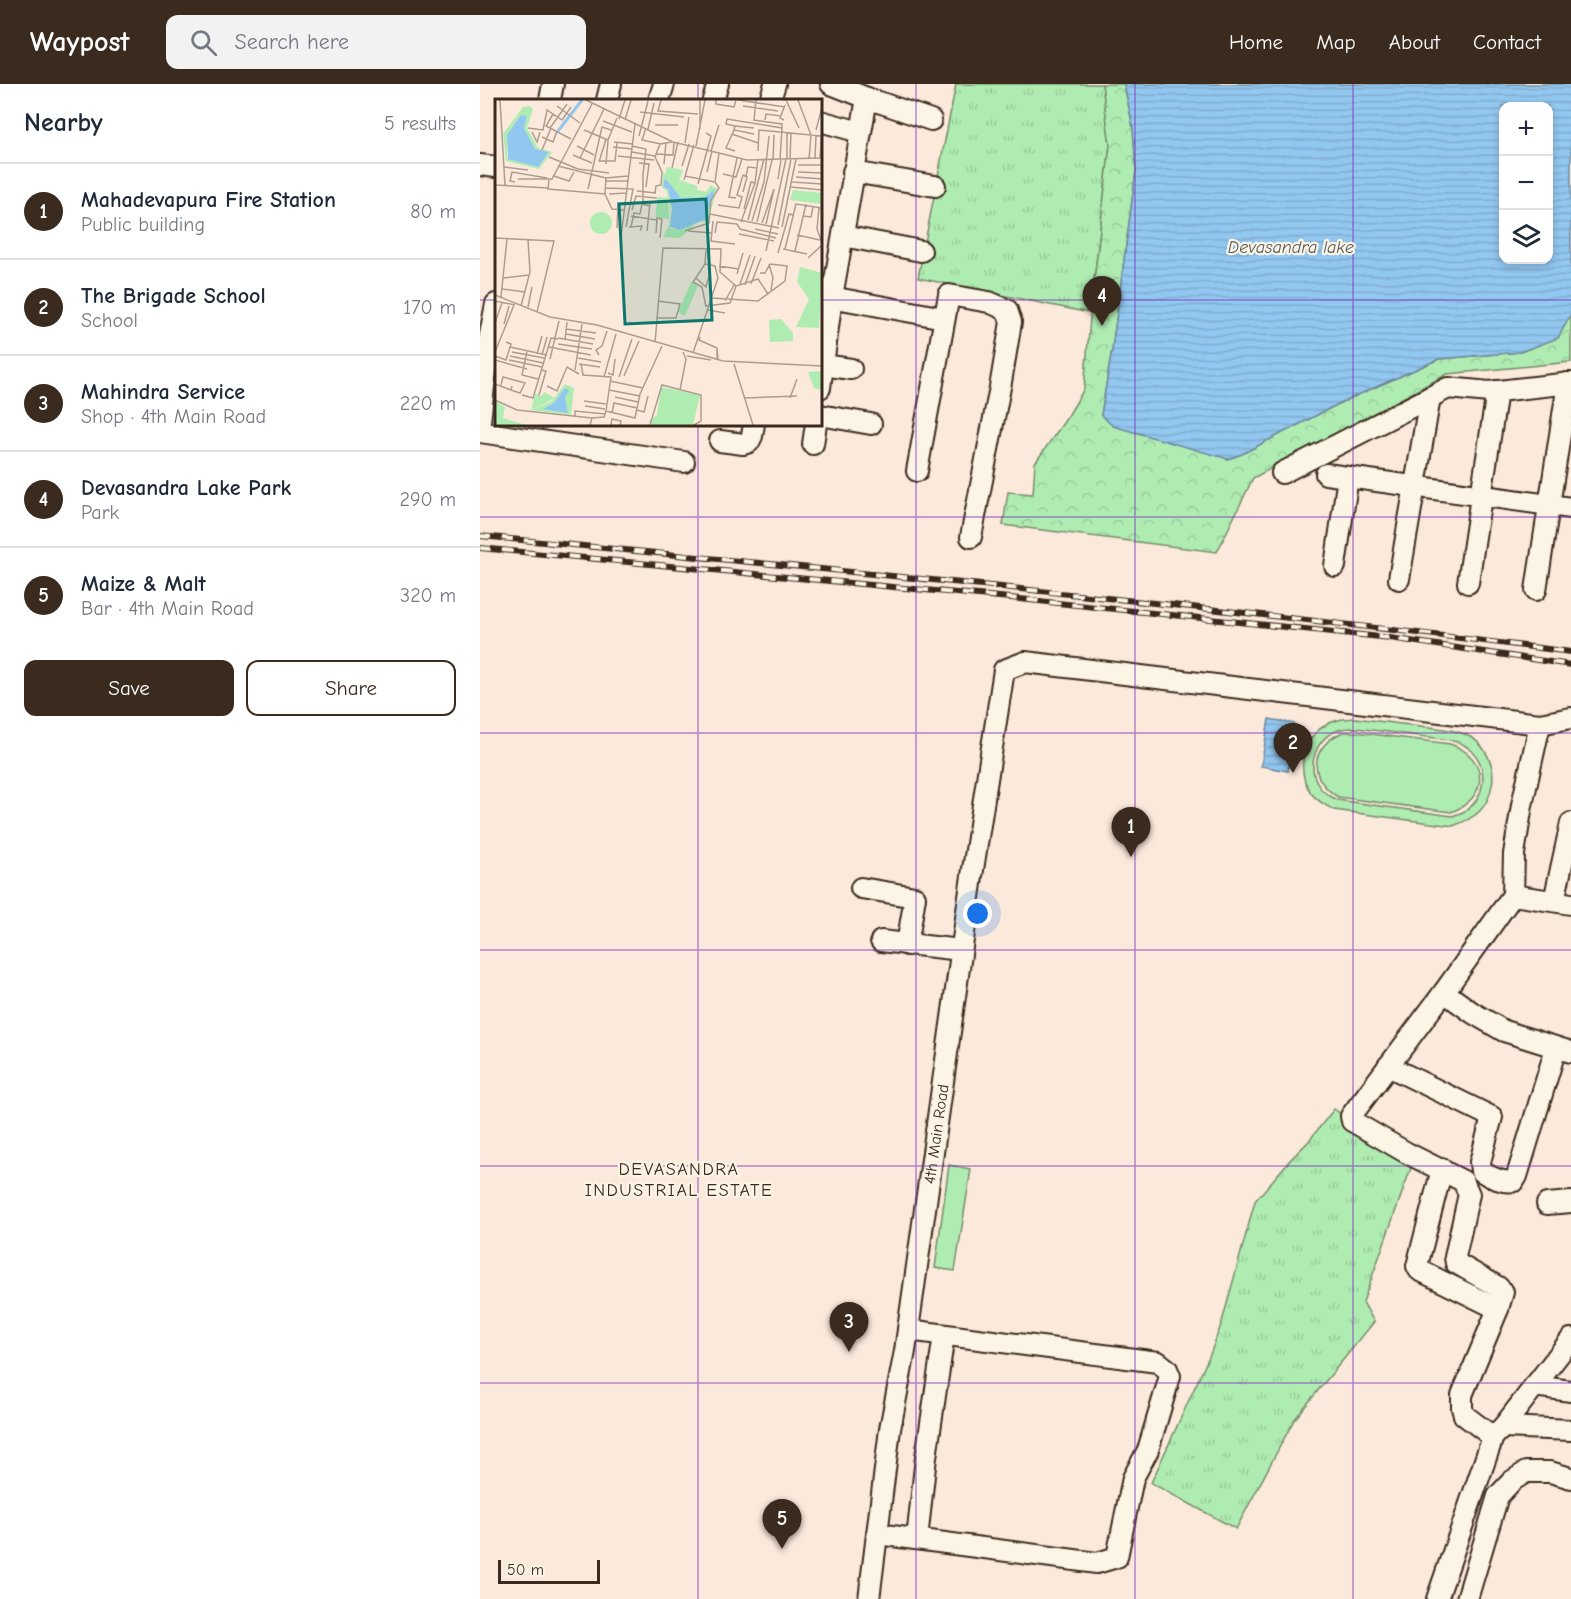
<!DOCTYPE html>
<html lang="en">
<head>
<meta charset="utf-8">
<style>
  :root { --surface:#fff; --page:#f2f2f3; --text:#1f2937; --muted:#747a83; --line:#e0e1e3; --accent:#3b2a1e }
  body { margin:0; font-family:"Comic Neue",sans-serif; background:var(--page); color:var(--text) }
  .controls { position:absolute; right:18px; top:18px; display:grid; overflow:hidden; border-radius:12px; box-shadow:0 3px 9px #0003 }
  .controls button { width:54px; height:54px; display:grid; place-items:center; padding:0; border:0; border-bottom:2px solid var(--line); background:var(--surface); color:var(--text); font:30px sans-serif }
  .scale { position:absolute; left:18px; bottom:15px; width:102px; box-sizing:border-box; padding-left:6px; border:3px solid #3b2a1e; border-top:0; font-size:16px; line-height:21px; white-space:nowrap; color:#3b2a1e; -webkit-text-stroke:4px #fcf5e5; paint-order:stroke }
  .you { position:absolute; left:498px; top:830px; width:21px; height:21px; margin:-15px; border:4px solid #fff; border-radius:50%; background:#1a73e8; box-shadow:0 0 0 9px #1a73e833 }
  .badge { display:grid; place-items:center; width:39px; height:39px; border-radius:50%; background:var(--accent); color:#fff; font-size:20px; font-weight:700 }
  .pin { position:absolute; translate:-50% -50px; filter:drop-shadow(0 2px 3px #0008) }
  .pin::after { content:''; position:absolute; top:32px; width:21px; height:18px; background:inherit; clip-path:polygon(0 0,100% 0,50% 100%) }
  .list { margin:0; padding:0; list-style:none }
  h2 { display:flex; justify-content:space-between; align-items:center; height:78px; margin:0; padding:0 24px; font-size:26px }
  h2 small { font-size:20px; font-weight:400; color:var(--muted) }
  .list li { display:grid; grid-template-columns:39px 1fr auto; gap:18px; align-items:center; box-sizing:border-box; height:96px; padding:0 24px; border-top:2px solid var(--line) }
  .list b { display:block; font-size:22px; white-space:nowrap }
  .list p { margin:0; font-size:20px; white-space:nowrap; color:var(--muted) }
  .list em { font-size:20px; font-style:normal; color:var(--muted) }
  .actions { display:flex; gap:12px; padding:18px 24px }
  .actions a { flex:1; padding:14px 0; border:2px solid var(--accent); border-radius:12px; text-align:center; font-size:21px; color:var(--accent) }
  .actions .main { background:var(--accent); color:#fff }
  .icon { flex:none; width:33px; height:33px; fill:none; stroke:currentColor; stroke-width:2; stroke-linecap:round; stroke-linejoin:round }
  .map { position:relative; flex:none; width:1091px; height:1515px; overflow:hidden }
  header { display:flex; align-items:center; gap:36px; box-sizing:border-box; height:84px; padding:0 30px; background:var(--accent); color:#fff }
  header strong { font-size:28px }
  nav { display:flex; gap:33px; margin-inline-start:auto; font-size:21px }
  .search { width:420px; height:54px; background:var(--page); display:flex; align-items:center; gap:15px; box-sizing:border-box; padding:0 21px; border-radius:12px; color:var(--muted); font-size:22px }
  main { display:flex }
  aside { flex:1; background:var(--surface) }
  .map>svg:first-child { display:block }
  .grass { fill:url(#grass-tufts); stroke:#758b68; stroke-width:1.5 }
  .park { fill:url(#park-crowns); stroke:#758b68; stroke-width:1.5 }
  .garden { fill:#afecb2; stroke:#758b68; stroke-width:1.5; fill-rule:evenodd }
  .water { fill:url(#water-rules); stroke:#6f889c; stroke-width:1.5; fill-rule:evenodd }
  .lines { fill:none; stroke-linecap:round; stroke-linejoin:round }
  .minor-casing { stroke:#3b2a1e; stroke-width:24 }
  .minor { stroke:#fcf5e5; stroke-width:20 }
  .rail-casing { stroke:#3b2a1e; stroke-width:6 }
  .rail { stroke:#fcf5e5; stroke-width:4; stroke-dasharray:11; stroke-linecap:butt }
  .grid { fill:none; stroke:#7b2cbf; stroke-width:1.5; stroke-opacity:0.55 }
  .labels { text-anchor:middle; stroke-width:4.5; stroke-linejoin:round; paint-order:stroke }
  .street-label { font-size:16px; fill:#3b2a1e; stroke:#fcf5e5 }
  .water-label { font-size:18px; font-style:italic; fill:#55595d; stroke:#fcf5e5 }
  .neighbourhood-label { font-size:18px; letter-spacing:1.5px; fill:#3b2a1e; stroke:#fcf5e5 }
  .inset-river { fill:none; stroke:#92c7f0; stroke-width:3 }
  .inset-road { fill:none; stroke:#ae9d8f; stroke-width:1.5 }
  .view { fill:#0f766e; fill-opacity:0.15; stroke:#0f766e; stroke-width:3 }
  .inset-edge { fill:none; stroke:#3b2a1e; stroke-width:3 }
</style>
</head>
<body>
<header>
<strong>Waypost</strong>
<div class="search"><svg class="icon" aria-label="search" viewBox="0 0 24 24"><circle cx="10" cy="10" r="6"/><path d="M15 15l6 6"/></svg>Search here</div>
<nav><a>Home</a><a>Map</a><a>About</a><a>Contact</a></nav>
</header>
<main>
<aside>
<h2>Nearby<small>5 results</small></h2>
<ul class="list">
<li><span class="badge">1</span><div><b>Mahadevapura Fire Station</b><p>Public building</p></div><em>80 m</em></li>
<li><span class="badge">2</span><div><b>The Brigade School</b><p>School</p></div><em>170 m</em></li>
<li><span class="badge">3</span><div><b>Mahindra Service</b><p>Shop · 4th Main Road</p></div><em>220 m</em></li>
<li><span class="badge">4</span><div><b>Devasandra Lake Park</b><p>Park</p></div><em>290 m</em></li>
<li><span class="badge">5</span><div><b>Maize &amp; Malt</b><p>Bar · 4th Main Road</p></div><em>320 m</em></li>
</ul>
<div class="actions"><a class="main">Save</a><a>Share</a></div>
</aside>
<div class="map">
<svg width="1091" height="1515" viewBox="0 0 1091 1515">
  <defs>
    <pattern id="grass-tufts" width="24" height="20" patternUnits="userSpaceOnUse" patternTransform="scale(1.5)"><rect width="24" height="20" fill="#afecb2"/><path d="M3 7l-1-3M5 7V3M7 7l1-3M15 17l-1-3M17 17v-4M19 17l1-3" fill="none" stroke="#97cb99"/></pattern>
    <pattern id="park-crowns" width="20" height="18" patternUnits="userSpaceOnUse" patternTransform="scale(1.5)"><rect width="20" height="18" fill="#afecb2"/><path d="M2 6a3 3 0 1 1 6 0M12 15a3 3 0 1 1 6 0" fill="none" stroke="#97cb99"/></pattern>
    <pattern id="water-rules" width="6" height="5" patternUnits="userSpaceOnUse" patternTransform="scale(1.5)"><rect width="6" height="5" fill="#92c7f0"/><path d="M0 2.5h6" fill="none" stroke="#7fabcd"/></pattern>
  </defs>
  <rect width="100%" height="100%" fill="#fbe9db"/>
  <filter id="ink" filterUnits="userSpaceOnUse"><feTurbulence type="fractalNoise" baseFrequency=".0167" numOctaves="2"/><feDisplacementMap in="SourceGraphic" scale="12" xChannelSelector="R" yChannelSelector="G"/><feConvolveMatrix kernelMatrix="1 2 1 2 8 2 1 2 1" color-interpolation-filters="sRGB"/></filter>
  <g filter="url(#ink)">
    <!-- grass -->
    <g class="grass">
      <polygon points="476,0 622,0 630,61 610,229 438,194"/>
      <polygon points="854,1025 932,1081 883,1218 894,1238 814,1336 756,1445 671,1399 731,1268 742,1238 775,1117 810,1076 828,1058"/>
    </g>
    <!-- park -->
    <polygon class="park" points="622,0 644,0 653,43 656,87 632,266 621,331 748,375 762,370 862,318 959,275 1040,268 1078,254 1091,230 1091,278 967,290 773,394 737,468 523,441 528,408 553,410 555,379 588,332 604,305 611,223 630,61"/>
    <!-- garden -->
    <g class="garden">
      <path d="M 876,634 C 898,637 919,640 941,642 C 956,644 973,645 987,651 C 1005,659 1016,682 1012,701 C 1008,725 995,734 973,742 L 854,726 C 845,721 837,717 831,709 C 816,687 822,656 844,642 C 854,635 865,635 876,634 ZM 876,644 L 971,656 C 975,657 980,658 984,661 C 1009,675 1009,712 985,727 C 981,729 976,731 972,732 L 857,716 C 850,712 843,709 839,702 C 825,680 837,651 862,645 C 866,644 871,644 876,644 Z"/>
      <path d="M 863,648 L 876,648 L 970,660 C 1009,673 1010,714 971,728 L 858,713 C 827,695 830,662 863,648 Z"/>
      <polygon points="469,1081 491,1085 475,1187 455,1184"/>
    </g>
    <!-- water -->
    <g class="water">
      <path d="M 644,0 L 1091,0 L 1091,230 L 1078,254 L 1040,268 L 959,275 L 862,318 L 762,370 L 748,375 L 633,342 L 621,331 L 632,266 L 656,87 L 653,43 ZM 1023,22 L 1068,22 L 1068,176 L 1023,176 Z"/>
      <polygon points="789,635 815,640 808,687 781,682"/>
    </g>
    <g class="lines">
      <defs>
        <g id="minor">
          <polyline points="387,14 451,36"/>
          <polyline points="70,16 73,0"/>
          <polyline points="127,16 131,0"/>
          <polyline points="179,16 184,0"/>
          <polyline points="233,16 238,0"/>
          <polyline points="290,16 295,0"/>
          <polyline points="340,37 380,48"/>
          <polyline points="0,81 16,83"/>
          <polyline points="373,88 455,102"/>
          <polyline points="363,152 441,167"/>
          <polyline points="340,211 464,234"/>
          <polyline points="343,281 371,285"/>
          <polyline points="340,304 352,213 387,14 351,0"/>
          <polyline points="340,331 391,340"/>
          <polyline points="0,337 10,251 16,220"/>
          <polyline points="0,348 204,378"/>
          <polyline points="240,357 263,360 269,358 272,352 274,340"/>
          <polyline points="333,360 336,340"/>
          <polyline points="437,387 469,211 509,218 527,226 531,238 521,298 491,453"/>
          <polyline points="802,389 968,304 1009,308 1091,299"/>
          <polyline points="846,390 1091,424"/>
          <polyline points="855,482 868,393"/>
          <polyline points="919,495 950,313"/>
          <polyline points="988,499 1017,307"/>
          <polyline points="1056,506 1088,299"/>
          <polyline points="1060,640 1042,721 1034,770 1033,811 1091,820"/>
          <polyline points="381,804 435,813 427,861"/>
          <polyline points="1074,817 1091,739"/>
          <polyline points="401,857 481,866"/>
          <polyline points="964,908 993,929 1024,947 1091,968"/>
          <path d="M 908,982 L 1012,1033 L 1000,1078 L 1001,1087 C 1010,1093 1023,1099 1034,1097 L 1037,1092 L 1076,964"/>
          <polyline points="962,1085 937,1182 939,1186 1018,1225"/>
          <polyline points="1067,1120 1091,1118"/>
          <polyline points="1054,1302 1091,1307"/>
          <polyline points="1023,1343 1091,1346"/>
          <polyline points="1013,1353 984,1331 982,1324 982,1311 1018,1225 1023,1208 1018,1203 976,1179 975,1173 989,1110 983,1097 927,1069 872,1037 871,1032 964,908 1033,811"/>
          <polyline points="397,1450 617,1479 637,1473 653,1394 668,1366 690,1292 687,1285 678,1278 428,1246"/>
          <polyline points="437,1455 446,1373 464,1251"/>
          <path id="s1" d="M 389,1515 L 410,1345 L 425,1267 L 492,792 L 524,586 L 545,578 L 1060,640 L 1091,634"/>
          <polyline points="957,1515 1013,1353 1023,1343 1091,1255"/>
          <polyline points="987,1515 1018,1412 1032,1397 1046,1388 1070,1388 1091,1394"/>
        </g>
      </defs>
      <!-- minor casing -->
      <use href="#minor" class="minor-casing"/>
      <!-- minor -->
      <use href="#minor" class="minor"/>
      <defs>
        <g id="rail">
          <path d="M 0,452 C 364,487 728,521 1091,568"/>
          <polyline points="0,464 530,514 910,554 1091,581"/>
        </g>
      </defs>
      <!-- rail casing -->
      <use href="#rail" class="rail-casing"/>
      <!-- rail -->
      <use href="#rail" class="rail"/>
    </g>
  </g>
  <!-- grid -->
  <path class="grid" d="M 218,0 L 218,16M 436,0 L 436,1515M 655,0 L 655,1515M 873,0 L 873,1515M 0,216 L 16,216M 340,216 L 1091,216M 218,340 L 218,1515M 0,433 L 1091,433M 0,649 L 1091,649M 0,866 L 1091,866M 0,1082 L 1091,1082M 0,1299 L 1091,1299"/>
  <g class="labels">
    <!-- street labels -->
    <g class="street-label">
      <text dy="6" stroke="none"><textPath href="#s1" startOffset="470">4th Main Road</textPath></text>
    </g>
    <!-- water labels -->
    <g class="water-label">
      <text x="811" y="169">Devasandra lake</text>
    </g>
    <!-- neighbourhood labels -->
    <g class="neighbourhood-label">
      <text x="199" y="1091">DEVASANDRA<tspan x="199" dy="21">INDUSTRIAL ESTATE</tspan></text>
    </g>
  </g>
  <!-- overview -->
  <g transform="translate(15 15)">
    <rect width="327" height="327" fill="#fbe9db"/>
    <path d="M 185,81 L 202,87 L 202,91 L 212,93 L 208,97 L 186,96 L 181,92 ZM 298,91 L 327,94 L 327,105 L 295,101 ZM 163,98 L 173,99 L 174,120 L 160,118 ZM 305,168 L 327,174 L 324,229 L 301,228 L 314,200 L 302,183 ZM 196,183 L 203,187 L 190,217 L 183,213 ZM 49,293 L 60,299 L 36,311 L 40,295 L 47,297 ZM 0,302 L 10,308 L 8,319 L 31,326 L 0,326 Z" fill="#afecb2"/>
    <path d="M 327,272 L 327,291 L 319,289 L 313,273 Z" fill="#afecb2"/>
    <path d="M 172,68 L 188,71 L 181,92 L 170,76 Z" fill="#afecb2"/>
    <path d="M 35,7 L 38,10 L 32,29 L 43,49 L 57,53 L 44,70 L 11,62 L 8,35 L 28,8 ZM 26,16 L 32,17 L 29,29 L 39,49 L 46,54 L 54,53 L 43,68 L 12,59 L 12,36 ZM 168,73 L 186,96 L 208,97 L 216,86 L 222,90 L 213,122 L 202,124 L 185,139 L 168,138 L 174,126 L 175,107 L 171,91 L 167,89 ZM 169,79 L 186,99 L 209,98 L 220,91 L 208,122 L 185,131 L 175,129 L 176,105 ZM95 124a11 11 0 1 1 22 0a11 11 0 1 1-22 0ZM 286,220 L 298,234 L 298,242 L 275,243 L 274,221 ZM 70,285 L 79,289 L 76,316 L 36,311 L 57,302 ZM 166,288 L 205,296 L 198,326 L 156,326 L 154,322 L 162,316 Z" fill="#afecb2" fill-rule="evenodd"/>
    <path d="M 26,16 L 32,17 L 29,29 L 40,50 L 54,53 L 43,68 L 13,60 L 12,36 ZM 170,79 L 186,99 L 210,98 L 220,90 L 211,120 L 185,131 L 175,128 L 177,109 L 173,91 L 168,87 ZM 70,289 L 74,291 L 70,299 L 73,314 L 48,310 L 59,304 Z" fill="#92c7f0"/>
    <path class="inset-river" d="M 63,32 L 87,1"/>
    <path class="inset-road" d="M 5,1 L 10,87M 91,1 L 178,43 L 224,54 L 252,61 L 327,59M 166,1 L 163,12 L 203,15M 205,1 L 205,30M 221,1 L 221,5 L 239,8 L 241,1M 243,1 L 290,8M 261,1 L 259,21 L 287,25 L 287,29M 291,1 L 304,29M 303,1 L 316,36 L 314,60M 62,7 L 85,24M 248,7 L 283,12M 145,13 L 189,18M 58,15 L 51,27 L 76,40M 124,20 L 130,1M 130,21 L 136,1M 270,21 L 271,15 L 286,17M 289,21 L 285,19 L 290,6M 108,22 L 137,33M 160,26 L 183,26M 240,27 L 259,29M 33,29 L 48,31 L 52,11 L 67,21 L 76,8M 55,29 L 72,5M 151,29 L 147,41 L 166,45M 153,30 L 159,4M 89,31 L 113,41M 239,31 L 231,49 L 240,52M 321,31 L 327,8M 37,33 L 42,43 L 45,33M 237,35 L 263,44M 259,35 L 239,31 L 240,27 L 231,25 L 232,20 L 287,29 L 285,61M 144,37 L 153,2M 47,38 L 58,43 L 62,32M 119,43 L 138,45M 190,44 L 194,18M 82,47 L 99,56M 137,47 L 151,50 L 148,75 L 148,102 L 155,104 L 152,132M 201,47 L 210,1M 118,48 L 137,50M 47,51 L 56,29M 216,52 L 224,26M 263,52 L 264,31 L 326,37M 137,53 L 160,57M 161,55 L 178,56 L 179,43M 78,56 L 97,64M 123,57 L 159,61M 54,58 L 83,70 L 114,74M 85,59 L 109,10M 320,59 L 321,37M 325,59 L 327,30M 292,60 L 292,34M 295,60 L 296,34M 278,61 L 279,36M 105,62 L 120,62 L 122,44M 104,63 L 111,40M 144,64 L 154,65 L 151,88M 111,65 L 113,41 L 122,19M 169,65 L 171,43M 303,66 L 327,66M 63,67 L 111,79M 187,67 L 194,45M 9,68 L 33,71M 177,69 L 183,43M 212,73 L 217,52M 303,73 L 327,74M 228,75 L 241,78 L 247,60M 248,76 L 252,78 L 248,93M 59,77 L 74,82 L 79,73M 190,77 L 220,83M 251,77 L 253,68 L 262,69M 301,78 L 327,80M 23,80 L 57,80 L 97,5M 283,80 L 286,61M 54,81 L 53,90 L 110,95 L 111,79 L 133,77M 189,81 L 199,46M 110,82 L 133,82M 20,83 L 15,82 L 17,73 L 52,79M 297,83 L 327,85M 203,85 L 216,37 L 211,34M 0,86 L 53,89M 296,88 L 327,91M 110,89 L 138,90 L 131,128M 93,90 L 107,28 L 116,31M 142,92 L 161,94M 160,94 L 161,87 L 166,86 L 167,73 L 160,58 L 165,45 L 177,43M 110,95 L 117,110 L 129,111M 114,95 L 132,94M 241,99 L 234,98 L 242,59M 223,106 L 244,109 L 247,98 L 242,96 L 248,76M 324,109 L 322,130 L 327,144M 249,110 L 256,83 L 260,84 L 263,60M 137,111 L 141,97 L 162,99M 215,115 L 284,129M 136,117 L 162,121M 308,117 L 316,118 L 318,108M 253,121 L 269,60M 218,122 L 216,142 L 240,145M 257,122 L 269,83 L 274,37M 246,123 L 260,84M 262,123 L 277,61M 267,124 L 279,90 L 271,125M 242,125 L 245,130 L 281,139M 283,126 L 296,60M 134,128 L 147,127 L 145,132M 136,128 L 139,114 L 145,115 L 147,105 L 155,107M 287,128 L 301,60M 122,129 L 123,104M 260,130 L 283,135M 190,132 L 214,124 L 216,101 L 224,89 L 220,83 L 224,54M 193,132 L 217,134M 161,134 L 162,119 L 167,120 L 165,139M 220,134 L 222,123 L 242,125M 244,135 L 279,142M 302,136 L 325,141M 126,138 L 140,25M 0,139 L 59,142 L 42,213M 288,150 L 312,155M 290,150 L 301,105 L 327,109M 271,152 L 291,60M 300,152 L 311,105M 283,154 L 294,115 L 298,116M 313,159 L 327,146M 210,165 L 198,183 L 207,188 L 211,208M 274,165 L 278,179 L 276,191M 224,167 L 244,170M 242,175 L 248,154M 8,179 L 34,176M 201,179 L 211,188 L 214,177M 245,185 L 255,156M 256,185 L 266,159M 250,186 L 260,157M 7,190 L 30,193M 0,196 L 55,218 L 102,226 L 228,262 L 327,267M 6,198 L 12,140M 217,199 L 263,202 L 290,182 L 292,167 L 275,165 L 270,174 L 265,174M 0,202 L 20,206M 230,202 L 239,186M 26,207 L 35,173 L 33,141M 211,207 L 235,204 L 241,187 L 263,180 L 273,195M 33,208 L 37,188M 211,215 L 213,211 L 230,214M 162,219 L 181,219 L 185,205 L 163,202M 0,224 L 7,204M 9,225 L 14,207M 71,230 L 101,234M 71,235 L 100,240M 205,238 L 204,241 L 222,249M 63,239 L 98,245M 70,241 L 72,223M 160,244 L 168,149 L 226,150 L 225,173 L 241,187M 63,245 L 97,250M 15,248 L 52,256M 54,248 L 96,256M 32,252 L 27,276 L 43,280M 0,253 L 19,206M 17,253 L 49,259M 198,254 L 223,179 L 220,167 L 210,165 L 211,151M 42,255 L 47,237M 47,256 L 52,238M 104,256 L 101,251 L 107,247 L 112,232M 0,257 L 11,261 L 16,245 L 11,243M 15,257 L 48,264M 192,257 L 216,261M 83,259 L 106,263M 55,260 L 64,222M 0,261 L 32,270M 14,261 L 47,268M 222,261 L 222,249 L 223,261M 84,265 L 105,268M 86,265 L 88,276 L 116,278 L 111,312M 239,265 L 258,326M 80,271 L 87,225M 113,274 L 118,276 L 120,260M 129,277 L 144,242M 109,278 L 121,235M 124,278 L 137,240M 115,282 L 148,289M 0,285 L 16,291 L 17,287M 6,286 L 8,278 L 30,284 L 25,294 L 16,291M 52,287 L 62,292 L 72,268 L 84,275M 114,291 L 145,297M 185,291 L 191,260 L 188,253M 27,296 L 38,299 L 56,239 L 63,240M 44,296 L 51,272 L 46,271M 120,298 L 143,303M 250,299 L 302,297M 295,299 L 302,280M 0,301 L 22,311 L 97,319M 89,302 L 111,305M 90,307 L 110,310M 142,311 L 149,313 L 153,297M 117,314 L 119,304 L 142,309M 80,317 L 80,312 L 110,315M 95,326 L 97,319 L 109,318 L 111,312 L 140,319 L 145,295 L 167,247M 116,326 L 117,320 L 126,322 L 125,326M 155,326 L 167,286 L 206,296 L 206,322 L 199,326"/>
    <path class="view" d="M 211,100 L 217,221 L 130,225 L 124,105 Z"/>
    <rect width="327" height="327" class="inset-edge"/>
  </g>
</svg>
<div class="controls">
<button>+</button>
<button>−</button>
<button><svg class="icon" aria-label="layers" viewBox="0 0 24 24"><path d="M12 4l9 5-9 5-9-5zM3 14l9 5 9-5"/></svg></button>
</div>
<div class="scale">50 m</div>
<div class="you"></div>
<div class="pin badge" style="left:651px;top:773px">1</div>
<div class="pin badge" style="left:813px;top:689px">2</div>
<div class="pin badge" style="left:369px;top:1268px">3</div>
<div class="pin badge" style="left:622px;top:242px">4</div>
<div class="pin badge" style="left:302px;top:1465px">5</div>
</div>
</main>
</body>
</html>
